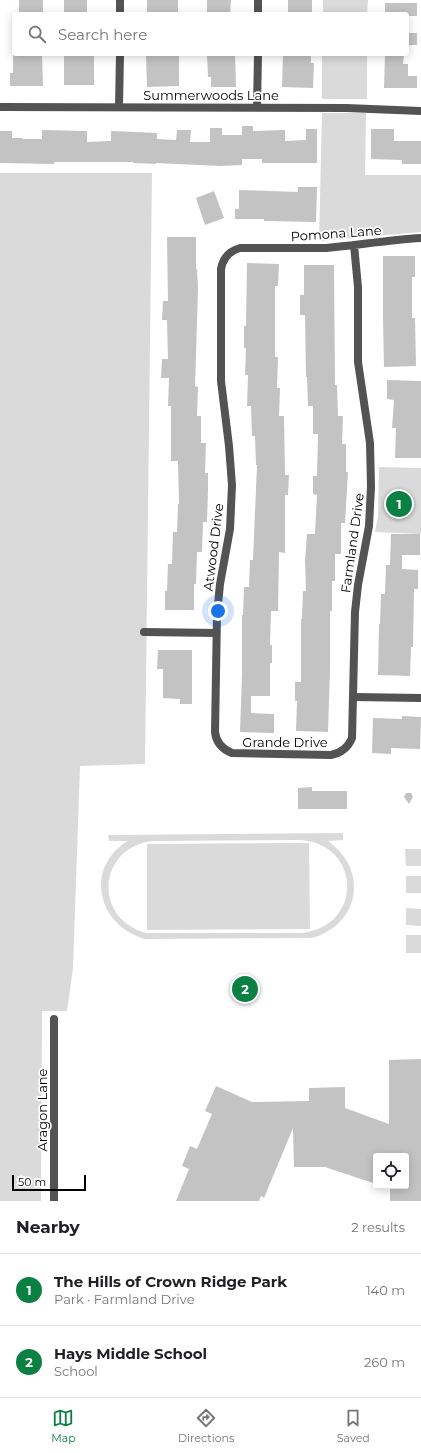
<!DOCTYPE html>
<html lang="en">
<head>
<meta charset="utf-8">
<style>
  :root { --surface:#fff; --page:#f2f2f2; --text:#202124; --muted:#757577; --line:#e0e0e0; --accent:#0b8043 }
  body { margin:0; font-family:Montserrat,sans-serif; background:var(--page); color:var(--text) }
  .controls { position:absolute; right:12px; bottom:12px; display:grid; overflow:hidden; border-radius:4px; box-shadow:0 2px 10px #0003 }
  .controls button { width:36px; height:36px; display:grid; place-items:center; padding:0; border:0; border-bottom:1px solid var(--line); background:var(--surface); color:var(--text); font:20px sans-serif }
  .scale { position:absolute; left:12px; bottom:10px; width:74px; box-sizing:border-box; padding-left:4px; border:2px solid #000; border-top:0; font-size:11px; line-height:14px; white-space:nowrap; color:#000; -webkit-text-stroke:3px #fff; paint-order:stroke }
  .you { position:absolute; left:218px; top:611px; width:14px; height:14px; margin:-10px; border:3px solid #fff; border-radius:50%; background:#1a73e8; box-shadow:0 0 0 6px #1a73e833 }
  .badge { display:grid; place-items:center; width:26px; height:26px; border-radius:50%; background:var(--accent); color:#fff; font-size:13px; font-weight:700 }
  .pin { position:absolute; translate:-50% -50%; border:2px solid #fff; box-shadow:0 1px 4px #0006 }
  .list { margin:0; padding:0; list-style:none }
  h2 { display:flex; justify-content:space-between; align-items:center; height:52px; margin:0; padding:0 16px; font-size:17px }
  h2 small { font-size:13px; font-weight:400; color:var(--muted) }
  .list li { display:grid; grid-template-columns:26px 1fr auto; gap:12px; align-items:center; box-sizing:border-box; height:72px; padding:0 16px; border-top:1px solid var(--line) }
  .list b { display:block; font-size:15px; white-space:nowrap }
  .list p { margin:0; font-size:13px; white-space:nowrap; color:var(--muted) }
  .list em { font-size:13px; font-style:normal; color:var(--muted) }
  .icon { flex:none; width:22px; height:22px; fill:none; stroke:currentColor; stroke-width:2; stroke-linecap:round; stroke-linejoin:round }
  .map { position:relative; flex:none; width:421px; height:1201px; overflow:hidden }
  .search { position:absolute; background:var(--surface); box-shadow:0 2px 10px #0003; left:12px; right:12px; top:12px; height:44px; display:flex; align-items:center; gap:10px; box-sizing:border-box; padding:0 14px; border-radius:4px; color:var(--muted); font-size:15px }
  .sheet { height:196px; background:var(--surface) }
  nav { display:flex; justify-content:space-around; align-items:center; box-sizing:border-box; height:56px; border-top:1px solid var(--line); background:var(--surface); font-size:11px; color:var(--muted) }
  nav a { display:grid; justify-items:center; gap:2px }
  nav .on { color:var(--accent) }
  .map>svg:first-child { display:block }
  .green { fill:#dadada; fill-rule:evenodd }
  .building { fill:#c3c3c3 }
  .lines { fill:none; stroke-linecap:round; stroke-linejoin:round }
  .street { stroke:#535353; stroke-width:8 }
  .labels { text-anchor:middle; stroke-width:3.5; stroke-linejoin:round; paint-order:stroke }
  .street-label { font-size:13px; fill:#000; stroke:#fff }
</style>
</head>
<body>
<div class="map">
<svg width="421" height="1201" viewBox="0 0 421 1201">
  <rect width="100%" height="100%" fill="#fff"/>
  <!-- green -->
  <g class="green">
    <polygon points="323,0 368,0 367,14 323,14"/>
    <rect x="322" y="54" width="45" height="45"/>
    <polygon points="322,113 366,113 365,175 421,175 421,232 319,241"/>
    <polygon points="0,173 152,173 145,764 80,766 73,968 67,1011 42,1011 41,1201 0,1201"/>
    <polygon points="379,467 421,468 421,534 375,532 378,516"/>
    <path d="M 343,833 L 343,840 L 328,841 C 369,870 360,924 312,938 L 145,939 C 97,926 84,867 128,841 L 109,841 L 108,835 ZM 301,840 C 362,845 363,926 302,933 L 146,933 C 92,918 98,847 153,841 Z"/>
    <polygon points="309,843 310,929 147,930 147,844"/>
    <polygon points="405,849 421,849 421,866 406,866"/>
    <rect x="406" y="876" width="15" height="17"/>
    <polygon points="406,908 421,909 421,926 406,925"/>
    <rect x="406" y="935" width="15" height="18"/>
  </g>
  <!-- building -->
  <g class="building">
    <rect x="19" y="0" width="24" height="14"/>
    <rect x="64" y="0" width="23" height="14"/>
    <rect x="147" y="0" width="31" height="14"/>
    <polygon points="207,0 231,0 230,14 207,14"/>
    <rect x="288" y="0" width="24" height="14"/>
    <polygon points="385,3 417,3 417,16 407,16 407,14 385,14"/>
    <rect x="407" y="33" width="10" height="12"/>
    <polygon points="13,54 42,54 43,86 10,86 10,73 13,73"/>
    <rect x="64" y="54" width="30" height="31"/>
    <polygon points="146,54 179,54 179,86 147,87"/>
    <polygon points="207,54 235,54 236,87 211,87 211,77 208,77"/>
    <polygon points="283,54 311,54 311,63 314,63 313,88 282,87"/>
    <polygon points="385,54 404,54 403,64 408,64 408,76 417,76 417,88 384,88"/>
    <polygon points="242,126 253,126 253,131 285,130 285,141 306,140 306,129 317,129 317,163 262,163 262,159 242,159 242,165 221,166 156,163 156,164 133,163 133,162 54,162 54,164 0,163 0,131 12,131 12,138 23,138 22,139 42,139 42,130 87,131 87,142 111,141 111,131 157,133 157,139 176,140 177,130 191,130 190,142 210,142 210,128 222,128 222,135 242,135"/>
    <polygon points="371,129 394,129 394,141 421,141 421,164 402,164 402,160 371,159"/>
    <polygon points="298,187 317,187 316,222 264,221 264,219 235,219 235,209 239,209 239,190 298,192"/>
    <polygon points="214,191 224,218 205,225 196,198"/>
    <polygon points="167,237 196,237 196,269 197,269 198,289 195,386 198,387 197,416 201,416 201,443 206,443 205,473 208,473 208,490 207,522 203,522 202,552 197,552 196,584 194,584 194,610 165,610 165,591 167,591 168,564 172,564 173,532 177,532 178,504 179,504 178,461 171,461 171,406 168,406 169,378 161,378 162,359 168,359 167,320 162,320 163,301 168,301"/>
    <polygon points="383,256 415,256 415,277 412,277 412,318 415,318 416,366 384,367 383,319"/>
    <polygon points="247,263 279,264 278,286 275,286 275,357 278,357 277,388 280,388 279,416 284,416 285,475 289,475 288,495 285,495 285,553 279,552 278,611 271,611 270,645 272,645 272,663 270,663 270,696 251,696 251,713 274,714 274,733 240,732 242,675 242,615 243,615 244,587 249,587 250,560 253,560 257,465 256,465 255,436 252,436 251,406 247,406 248,375 245,375 246,348 244,348 244,326 246,326"/>
    <polygon points="304,265 334,265 335,385 337,385 338,416 343,416 342,444 346,444 346,472 348,472 345,523 341,523 341,554 335,554 335,581 332,581 332,611 330,611 330,668 328,732 296,731 297,701 295,701 295,682 301,682 301,619 302,619 303,591 306,591 305,561 307,534 315,534 317,495 313,494 313,476 317,476 318,434 313,434 313,406 308,406 307,377 306,377 305,315 300,315 300,295 304,295"/>
    <polygon points="387,380 421,381 421,458 395,458 396,428 392,428 394,400 387,399"/>
    <polygon points="391,534 420,534 420,555 402,555 402,569 418,570 418,589 414,589 413,647 411,647 410,676 378,675 379,624 380,624 381,594 385,594 386,565 390,565"/>
    <polygon points="158,650 192,650 192,704 180,704 180,699 163,698 163,669 157,669"/>
    <polygon points="402,716 421,717 420,749 391,748 391,754 372,753 373,718 402,719"/>
    <polygon points="312,787 312,791 347,791 347,809 298,809 298,788"/>
    <polygon points="406,793 411,793 413,797 409,804 404,797"/>
    <polygon points="421,1059 421,1201 390,1201 390,1186 406,1186 406,1156 376,1156 376,1184 325,1167 294,1167 293,1128 264,1198 261,1196 259,1201 176,1201 189,1169 182,1166 190,1146 197,1149 212,1114 205,1111 216,1086 252,1102 309,1101 309,1088 345,1087 345,1108 389,1124 389,1060"/>
  </g>
  <g class="lines">
    <!-- street -->
    <g class="street">
      <polyline points="120,14 120,0"/>
      <polyline points="258,14 258,0"/>
      <polyline points="0,107 346,108 421,111"/>
      <polyline points="119,107 120,54"/>
      <polyline points="257,107 258,54"/>
      <path d="M 354,245 L 358,287 L 358,362 L 370,443 L 371,487 L 369,526 L 358,585 L 355,612 L 352,738 C 348,748 341,753 331,755 L 232,753 C 222,749 216,742 215,732 L 217,615 L 220,584 L 230,529 L 232,485 L 229,446 L 221,381 L 221,269 C 223,258 229,251 240,248 L 326,248 C 358,245 389,240 421,238"/>
      <polyline points="144,632 216,633"/>
      <polyline points="353,697 421,698"/>
      <polyline points="54,1201 54,1019"/>
    </g>
  </g>
  <g class="labels">
    <!-- street labels -->
    <g class="street-label">
      <text x="211" y="100">Summerwoods Lane</text>
      <text transform="translate(336 233) rotate(-4)" y="5">Pomona Lane</text>
      <text transform="translate(352 543) rotate(-82)" y="5">Farmland Drive</text>
      <text transform="translate(213 547) rotate(-83)" y="5">Atwood Drive</text>
      <text x="285" y="747">Grande Drive</text>
      <text transform="translate(42 1110) rotate(-90)" y="5">Aragon Lane</text>
    </g>
  </g>
</svg>
<div class="controls">
<button><svg class="icon" aria-label="locate" viewBox="0 0 24 24"><circle cx="12" cy="12" r="6"/><path d="M12 2v4M12 18v4M2 12h4M18 12h4"/></svg></button>
</div>
<div class="scale">50 m</div>
<div class="you"></div>
<div class="pin badge" style="left:399px;top:504px">1</div>
<div class="pin badge" style="left:245px;top:989px">2</div>
<div class="search"><svg class="icon" aria-label="search" viewBox="0 0 24 24"><circle cx="10" cy="10" r="6"/><path d="M15 15l6 6"/></svg>Search here</div>
</div>
<section class="sheet">
<h2>Nearby<small>2 results</small></h2>
<ul class="list">
<li><span class="badge">1</span><div><b>The Hills of Crown Ridge Park</b><p>Park · Farmland Drive</p></div><em>140 m</em></li>
<li><span class="badge">2</span><div><b>Hays Middle School</b><p>School</p></div><em>260 m</em></li>
</ul>
</section>
<nav>
<a class="on"><svg class="icon" aria-label="map" viewBox="0 0 24 24"><path d="M3 6l6-2 6 2 6-2v14l-6 2-6-2-6 2zM9 4v14M15 6v14"/></svg>Map</a>
<a><svg class="icon" aria-label="directions" viewBox="0 0 24 24"><path d="M12 3l9 9-9 9-9-9zM9 14v-3h6M13 9l2 2-2 2"/></svg>Directions</a>
<a><svg class="icon" aria-label="saved" viewBox="0 0 24 24"><path d="M7 4h10v16l-5-4-5 4z"/></svg>Saved</a>
</nav>
</body>
</html>
